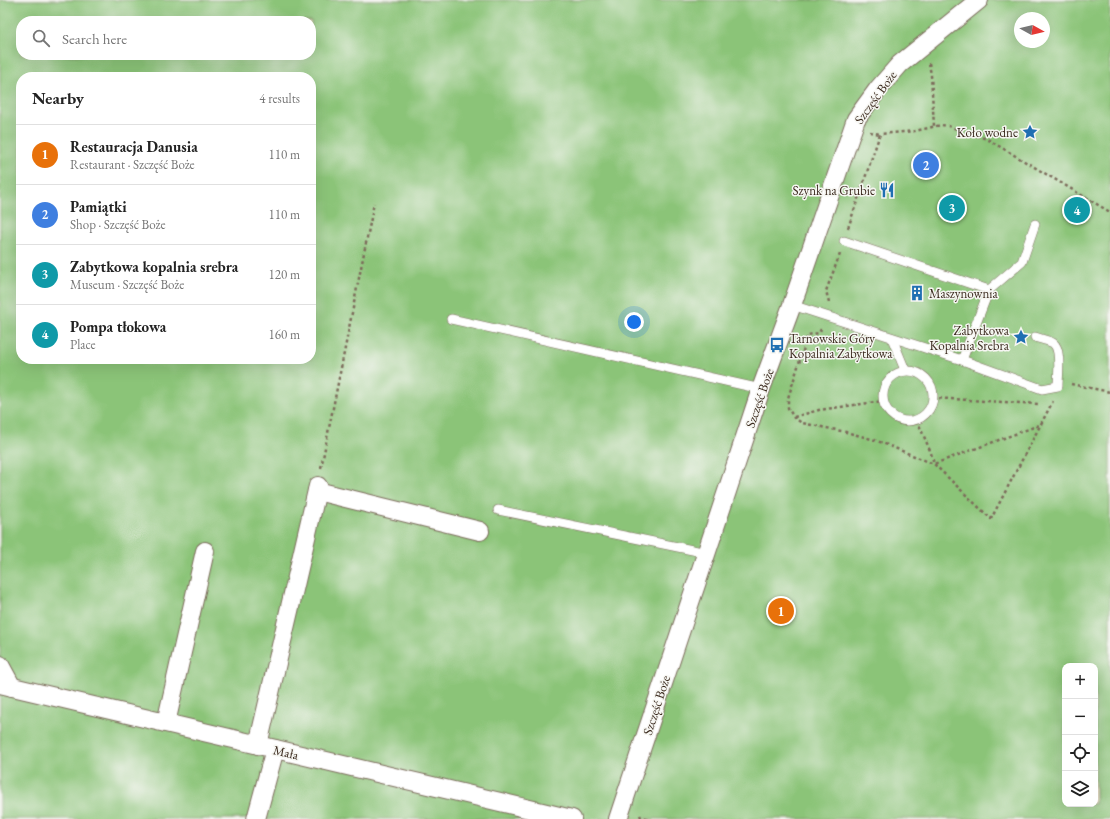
<!DOCTYPE html>
<html lang="en">
<head>
<meta charset="utf-8">
<style>
  :root { --surface:#fff; --page:#f6f6f6; --text:#222; --muted:#767676; --line:#e0e0e0; --accent:#1f6fb2 }
  body { margin:0; font-family:"EB Garamond",serif; background:var(--page); color:var(--text) }
  .controls { position:absolute; right:12px; bottom:12px; display:grid; overflow:hidden; border-radius:8px; box-shadow:0 4px 16px #0002 }
  .controls button { width:36px; height:36px; display:grid; place-items:center; padding:0; border:0; border-bottom:1px solid var(--line); background:var(--surface); color:var(--text); font:20px sans-serif }
  .compass { position:absolute; left:1014px; top:12px; width:36px; height:36px; border-radius:50%; background:var(--surface); box-shadow:0 4px 16px #0002; rotate:98deg }
  .you { position:absolute; left:634px; top:322px; width:14px; height:14px; margin:-10px; border:3px solid #fff; border-radius:50%; background:#1a73e8; box-shadow:0 0 0 6px #1a73e833 }
  .badge { display:grid; place-items:center; width:26px; height:26px; border-radius:50%; background:var(--accent); color:#fff; font-size:13px; font-weight:700 }
  .pin { position:absolute; translate:-50% -50%; border:2px solid #fff; box-shadow:0 1px 4px #0006 }
  .list { margin:0; padding:0; list-style:none }
  h2 { display:flex; justify-content:space-between; align-items:center; height:52px; margin:0; padding:0 16px; font-size:17px }
  h2 small { font-size:13px; font-weight:400; color:var(--muted) }
  .list li { display:grid; grid-template-columns:26px 1fr auto; gap:12px; align-items:center; box-sizing:border-box; height:60px; padding:0 16px; border-top:1px solid var(--line) }
  .list b { display:block; font-size:15px; white-space:nowrap }
  .list p { margin:0; font-size:13px; white-space:nowrap; color:var(--muted) }
  .list em { font-size:13px; font-style:normal; color:var(--muted) }
  .icon { flex:none; width:22px; height:22px; fill:none; stroke:currentColor; stroke-width:2; stroke-linecap:round; stroke-linejoin:round }
  .map { position:relative; flex:none; width:1110px; height:819px; overflow:hidden }
  .search { position:absolute; background:var(--surface); box-shadow:0 4px 16px #0002; left:16px; top:16px; width:300px; height:44px; display:flex; align-items:center; gap:10px; box-sizing:border-box; padding:0 14px; border-radius:16px; color:var(--muted); font-size:15px }
  .panel { position:absolute; background:var(--surface); box-shadow:0 4px 16px #0002; left:16px; top:72px; width:300px; height:292px; border-radius:16px }
  .map>svg:first-child { display:block }
  .green { fill:#8bc478; stroke:#63774b; fill-rule:evenodd }
  .lines { fill:none; stroke-linecap:round; stroke-linejoin:round }
  .lane-casing { stroke:#7b6a5a; stroke-width:10 }
  .street-casing { stroke:#7b6a5a; stroke-width:20 }
  .path { stroke:#7b6a5a; stroke-width:2.5; stroke-dasharray:3 3; stroke-linecap:butt }
  .lane { stroke:#fff; stroke-width:9 }
  .street { stroke:#fff; stroke-width:18 }
  .labels { text-anchor:middle; stroke-width:3; stroke-linejoin:round; paint-order:stroke }
  .street-label { font-size:13px; fill:#3b2a1e; stroke:#f6f6f2 }
  .poi-label { font-size:13px; fill:#3b2a1e; stroke:#f6f6f2; text-anchor:end }
</style>
</head>
<body>
<div class="map">
<svg width="1110" height="819" viewBox="0 0 1110 819">
  <rect width="100%" height="100%" fill="#f6f6f2"/>
  <filter id="ink" filterUnits="userSpaceOnUse"><feTurbulence type="fractalNoise" baseFrequency=".025" numOctaves="2"/><feDisplacementMap in="SourceGraphic" scale="8" xChannelSelector="R" yChannelSelector="G"/><feConvolveMatrix kernelMatrix="1 2 1 2 8 2 1 2 1" color-interpolation-filters="sRGB"/></filter>
  <filter id="wash" filterUnits="userSpaceOnUse"><feTurbulence type="fractalNoise" baseFrequency=".012" numOctaves="4" result="noise"/><feDisplacementMap in="SourceGraphic" scale="16" xChannelSelector="R" yChannelSelector="G"/><feGaussianBlur stdDeviation="0.9" result="paint"/><feColorMatrix in="noise" values="0 0 0 0 0 0 0 0 0 0 0 0 0 0 0 0 0 1.4 0 .05"/><feComposite in="paint" operator="in"/></filter>
  <g filter="url(#wash)">
    <rect width="100%" height="100%" fill="#f2e2c9"/>
    <!-- green -->
    <path class="green" d="M 0,0 L 1110,0 L 1110,819 L 0,819 ZM 1020,18 L 1044,18 L 1044,42 L 1020,42 ZM 21,21 L 311,21 L 311,55 L 21,55 ZM 21,77 L 311,77 L 311,359 L 21,359 ZM 1065,666 L 1095,666 L 1095,804 L 1065,804 Z"/>
  </g>
  <g filter="url(#ink)">
    <g class="lines">
      <defs>
        <g id="lane">
          <polyline points="844,241 989,290"/>
          <path d="M 792,305 L 962,360 L 1042,389 L 1058,386 C 1058,376 1062,349 1053,343 C 1048,340 1040,339 1035,337"/>
          <polyline points="451,319 761,389"/>
          <polyline points="892,338 905,370"/>
          <polyline points="962,360 989,290 1022,262 1035,224"/>
          <circle cx="908" cy="396" r="25"/>
          <polyline points="498,510 707,553"/>
        </g>
        <g id="street">
          <polyline points="317,491 480,531"/>
          <polyline points="0,665 12,687"/>
          <polyline points="0,684 572,819"/>
          <polyline points="166,723 205,551"/>
          <polyline points="258,745 318,486"/>
          <polyline points="256,819 275,749"/>
          <polyline points="618,819 761,389 792,305 856,119 878,89 900,64 979,0"/>
        </g>
      </defs>
      <!-- lane casing -->
      <use href="#lane" class="lane-casing"/>
      <!-- street casing -->
      <use href="#street" class="street-casing"/>
      <!-- path -->
      <g class="path">
        <polyline points="929,63 931,75 934,126"/>
        <polyline points="870,132 880,134"/>
        <polyline points="848,228 880,134 915,131 941,125 948,126 987,139 1110,212"/>
        <polyline points="829,302 826,291 840,254"/>
        <polyline points="821,329 819,333 808,335 788,398 788,408 794,418 802,423 846,432 875,440 934,464 991,519 1053,401"/>
        <polyline points="1071,384 1110,392"/>
        <polyline points="933,398 1039,404"/>
        <polyline points="794,417 819,410 883,401"/>
        <polyline points="917,420 931,453 934,464 1042,424"/>
        <polyline points="321,468 374,203"/>
        <polyline points="640,815 641,817 651,819"/>
      </g>
      <!-- lane -->
      <use href="#lane" class="lane"/>
      <!-- street -->
      <use href="#street" class="street"/>
    </g>
  </g>
  <!-- icons -->
  <defs>
    <symbol id="sight-bare" viewBox="-9 -9 18 18"><path d="M0-6L1.8-2.2L6-1.7L2.9 1.2L3.7 5.4L0 3.3L-3.7 5.4L-2.9 1.2L-6-1.7L-1.8-2.2Z" fill="#1f6fb2" stroke="#f6f6f2" stroke-width="2.5" paint-order="stroke"/></symbol>
    <symbol id="restaurant-bare" viewBox="-9 -9 18 18"><path d="M-5-6h1v4h1v-4h1v4h1v-4h1v5L-1.5 .5V6h-2V.5L-5-1ZM5-6V6H3V1.5H1.5Q1.5-4 5-6Z" fill="#1f6fb2" stroke="#f6f6f2" stroke-width="2.5" paint-order="stroke"/></symbol>
    <symbol id="building-bare" viewBox="-9 -9 18 18"><path d="M-4-6H4V6H1V3H-1V6H-4ZM-2.5-4.3h1.7v1.8h-1.7ZM.8-4.3h1.7v1.8H.8ZM-2.5-1h1.7V.8h-1.7ZM.8-1h1.7V.8H.8Z" fill="#1f6fb2" stroke="#f6f6f2" stroke-width="2.5" paint-order="stroke"/></symbol>
    <symbol id="bus-bare" viewBox="-9 -9 18 18"><path d="M-5-6H5V4H4V6H2V4H-2V6H-4V4H-5ZM-3.5-4V0h7V-4ZM-3.5 1.2v1.5H-2V1.2ZM2 1.2v1.5H3.5V1.2Z" fill="#1f6fb2" stroke="#f6f6f2" stroke-width="2.5" paint-order="stroke"/></symbol>
  </defs>
  <g fill-rule="evenodd">
    <use href="#sight-bare" x="1019" y="121" width="22" height="22"/>
    <use href="#restaurant-bare" x="876" y="179" width="22" height="22"/>
    <use href="#building-bare" x="906" y="282" width="22" height="22"/>
    <use href="#sight-bare" x="1010" y="326" width="22" height="22"/>
    <use href="#bus-bare" x="766" y="334" width="22" height="22"/>
  </g>
  <g class="labels">
    <!-- street labels -->
    <g class="street-label">
      <text transform="translate(875 97) rotate(-54)" y="5">Szczęść Boże</text>
      <text transform="translate(759 398) rotate(-71)" y="5">Szczęść Boże</text>
      <text transform="translate(656 705) rotate(-72)" y="5">Szczęść Boże</text>
      <text transform="translate(286 752) rotate(13)" y="5">Mała</text>
    </g>
    <!-- poi labels -->
    <g class="poi-label">
      <text x="1018" y="137">Koło wodne</text>
      <text x="875" y="195">Szynk na Grubie</text>
      <text x="929" y="298" text-anchor="start">Maszynownia</text>
      <text x="1009" y="335">Zabytkowa<tspan x="1009" dy="15">Kopalnia Srebra</tspan></text>
      <text x="789" y="343" text-anchor="start">Tarnowskie Góry<tspan x="789" dy="15">Kopalnia Zabytkowa</tspan></text>
    </g>
  </g>
</svg>
<div class="controls">
<button>+</button>
<button>−</button>
<button><svg class="icon" aria-label="locate" viewBox="0 0 24 24"><circle cx="12" cy="12" r="6"/><path d="M12 2v4M12 18v4M2 12h4M18 12h4"/></svg></button>
<button><svg class="icon" aria-label="layers" viewBox="0 0 24 24"><path d="M12 4l9 5-9 5-9-5zM3 14l9 5 9-5"/></svg></button>
</div>
<svg class="compass" viewBox="-18 -18 36 36"><path d="M0-13l5 13h-10z" fill="#e53935"/><path d="M0 13l5-13h-10z" fill="#767676"/></svg>
<div class="you"></div>
<div class="pin badge" style="left:781px;top:611px;background:#e8710a">1</div>
<div class="pin badge" style="left:926px;top:165px;background:#3f7fe0">2</div>
<div class="pin badge" style="left:952px;top:208px;background:#0f9aa8">3</div>
<div class="pin badge" style="left:1077px;top:210px;background:#0f9aa8">4</div>
<div class="search"><svg class="icon" aria-label="search" viewBox="0 0 24 24"><circle cx="10" cy="10" r="6"/><path d="M15 15l6 6"/></svg>Search here</div>
<section class="panel">
<h2>Nearby<small>4 results</small></h2>
<ul class="list">
<li><span class="badge" style="background:#e8710a">1</span><div><b>Restauracja Danusia</b><p>Restaurant · Szczęść Boże</p></div><em>110 m</em></li>
<li><span class="badge" style="background:#3f7fe0">2</span><div><b>Pamiątki</b><p>Shop · Szczęść Boże</p></div><em>110 m</em></li>
<li><span class="badge" style="background:#0f9aa8">3</span><div><b>Zabytkowa kopalnia srebra</b><p>Museum · Szczęść Boże</p></div><em>120 m</em></li>
<li><span class="badge" style="background:#0f9aa8">4</span><div><b>Pompa tłokowa</b><p>Place</p></div><em>160 m</em></li>
</ul>
</section>
</div>
</body>
</html>
